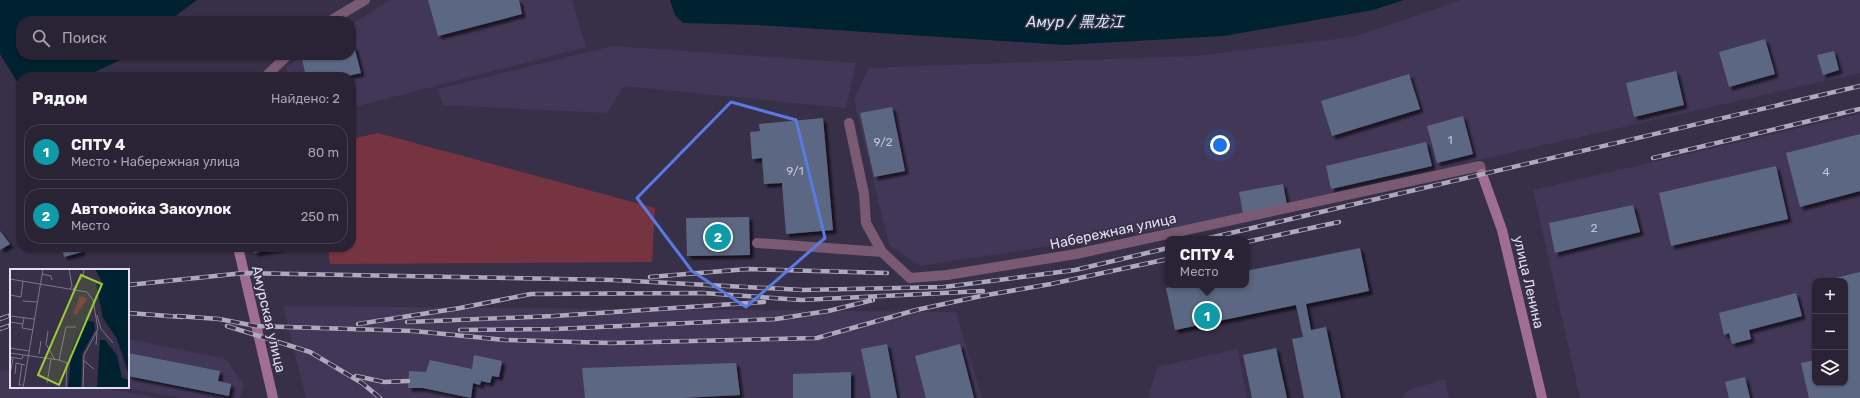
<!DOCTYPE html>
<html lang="ru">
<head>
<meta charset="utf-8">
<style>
  :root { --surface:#2a2336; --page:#322b3e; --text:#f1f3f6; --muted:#a5a4ad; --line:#464051; --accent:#0b8043 }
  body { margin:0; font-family:Rubik,"Noto Sans SC",sans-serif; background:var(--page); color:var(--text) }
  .controls { position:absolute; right:12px; bottom:12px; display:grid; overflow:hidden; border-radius:8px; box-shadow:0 1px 3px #0004 }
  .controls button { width:36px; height:36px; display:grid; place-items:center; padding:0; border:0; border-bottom:1px solid var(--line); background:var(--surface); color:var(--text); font:20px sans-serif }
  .you { position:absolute; left:1220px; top:145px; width:14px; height:14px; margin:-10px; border:3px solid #fff; border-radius:50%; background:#1a73e8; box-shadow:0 0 0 6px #1a73e833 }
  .badge { display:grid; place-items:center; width:26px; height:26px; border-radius:50%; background:var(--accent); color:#fff; font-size:13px; font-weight:700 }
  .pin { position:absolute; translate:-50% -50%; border:2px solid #fff; box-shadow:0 1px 4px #0006 }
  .popup { position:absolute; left:1165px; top:236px; width:84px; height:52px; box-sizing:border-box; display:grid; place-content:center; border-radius:8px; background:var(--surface); filter:drop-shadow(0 1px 3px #0005); font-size:13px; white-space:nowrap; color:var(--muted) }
  .popup b { font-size:15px; color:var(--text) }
  .popup::after { content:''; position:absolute; left:50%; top:100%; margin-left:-8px; border:8px solid transparent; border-top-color:var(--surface) }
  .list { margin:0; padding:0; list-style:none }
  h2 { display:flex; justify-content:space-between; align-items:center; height:52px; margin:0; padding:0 16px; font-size:17px }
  h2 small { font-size:13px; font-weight:400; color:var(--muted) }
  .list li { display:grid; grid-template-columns:26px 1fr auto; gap:12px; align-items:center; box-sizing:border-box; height:56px; margin:0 8px 8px; padding:0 8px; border:1px solid var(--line); border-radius:16px }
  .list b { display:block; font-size:15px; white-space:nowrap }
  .list p { margin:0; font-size:13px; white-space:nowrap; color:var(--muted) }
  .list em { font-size:13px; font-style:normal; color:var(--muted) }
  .icon { flex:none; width:22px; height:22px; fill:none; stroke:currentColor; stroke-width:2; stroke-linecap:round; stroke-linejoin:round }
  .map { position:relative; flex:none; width:1860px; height:398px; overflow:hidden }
  .search { position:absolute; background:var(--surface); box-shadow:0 1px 3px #0004; left:16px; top:16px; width:340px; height:44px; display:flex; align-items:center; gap:10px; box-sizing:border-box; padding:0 14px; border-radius:16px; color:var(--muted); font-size:15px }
  .panel { position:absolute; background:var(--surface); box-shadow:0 1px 3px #0004; left:16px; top:72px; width:340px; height:180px; border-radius:16px }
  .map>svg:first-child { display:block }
  .built { fill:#423756; fill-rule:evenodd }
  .green { fill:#763441 }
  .water { fill:#00212f }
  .building { fill:#5c6883; filter:url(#shadow) }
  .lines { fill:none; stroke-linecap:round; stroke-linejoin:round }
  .street { stroke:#7a5a73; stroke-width:10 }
  .secondary { stroke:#a06e95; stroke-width:10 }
  .rail-casing { stroke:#afa9bc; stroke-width:4.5 }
  .rail { stroke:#382f48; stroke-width:3; stroke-dasharray:9; stroke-linecap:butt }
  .marked { fill:none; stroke:#597ae0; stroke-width:3; stroke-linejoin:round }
  .labels { text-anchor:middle; stroke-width:3; stroke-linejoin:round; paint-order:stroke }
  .number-label { font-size:12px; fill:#c3c2d6 }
  .street-label { font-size:14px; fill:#e5e0f1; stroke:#382f48 }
  .water-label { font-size:15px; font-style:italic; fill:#d0e7f4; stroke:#382f48 }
  .inset-road { fill:none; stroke:#7d768c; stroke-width:1 }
  .view { fill:#9acb34; fill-opacity:0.15; stroke:#9acb34; stroke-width:2 }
  .inset-edge { fill:none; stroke:#e5e0f1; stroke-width:2 }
</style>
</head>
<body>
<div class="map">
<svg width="1860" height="398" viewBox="0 0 1860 398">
  <defs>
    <filter id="shadow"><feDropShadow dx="3.5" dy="3.5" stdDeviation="1" flood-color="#0009"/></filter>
  </defs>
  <rect width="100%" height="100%" fill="#382f48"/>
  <!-- built -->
  <g class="built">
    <polygon points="390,0 572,0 586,47 351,108 351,77 288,77 286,67 304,55 351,55 351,25"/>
    <polygon points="1461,0 1860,0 1860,73 1208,222 920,266 889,245 854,100 868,68 1195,56 1353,37"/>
    <polygon points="613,46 856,63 846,108 624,86 607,113 443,105 438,89"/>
    <path d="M 1860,114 L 1860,398 L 1580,398 L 1533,190 ZM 1815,281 L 1845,281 L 1845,383 L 1815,383 Z"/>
    <polygon points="283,306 956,312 982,398 306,398"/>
    <polygon points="128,339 226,359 244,385 240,398 181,398 121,387 128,387"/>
    <polygon points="1238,349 1247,398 1148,398 1157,367"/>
    <polygon points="0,370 11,372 11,387 97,387 158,398 0,398"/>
    <polygon points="1445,379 1449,398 1402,398 1408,390"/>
  </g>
  <!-- green -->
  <polygon class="green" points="378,133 655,208 652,262 330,264 328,247 351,247 351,139"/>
  <!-- water -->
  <g class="water">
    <polygon points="0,0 197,0 169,21 21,21 21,55 131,55 84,77 21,77 21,88 0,54"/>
    <polygon points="670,0 1404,0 1373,10 1224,36 1065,45 757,25 683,23 675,15"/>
  </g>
  <!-- building -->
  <g class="building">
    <polygon points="428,0 519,0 522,14 438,36"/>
    <polygon points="1765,39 1775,74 1729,87 1719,52"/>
    <polygon points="351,46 354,46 361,73 343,77 306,77 302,59 316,55 351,55"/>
    <polygon points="1834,51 1839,70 1823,75 1817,55"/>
    <polygon points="1676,71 1684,105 1634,117 1626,83"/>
    <polygon points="201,73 202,77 189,77"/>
    <polygon points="1409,74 1420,109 1332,136 1321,101"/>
    <polygon points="892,107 905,171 874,177 860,113"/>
    <polygon points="1463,116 1473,154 1437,163 1427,126"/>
    <polygon points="823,118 833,230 786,234 782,183 764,184 762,158 752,159 750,132 760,131 759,124"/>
    <polygon points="1860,134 1860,191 1800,207 1786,153"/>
    <polygon points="1426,142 1432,166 1331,189 1326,166"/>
    <polygon points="1776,166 1788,219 1671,246 1659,193"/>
    <polygon points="1283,184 1287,205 1243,213 1239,192"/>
    <polygon points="1633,205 1640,232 1555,253 1549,223"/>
    <polygon points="749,217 750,255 687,256 686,218"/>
    <polygon points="0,231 10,244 0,250"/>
    <polygon points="62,247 81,247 82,252 64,257"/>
    <polygon points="253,247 283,247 283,248 254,253"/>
    <polygon points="1360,248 1369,291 1306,304 1311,330 1326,327 1341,398 1304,398 1292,339 1303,337 1296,305 1175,330 1166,288 1178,285 1246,285 1246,271"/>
    <polygon points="1860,272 1860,398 1809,398 1801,363 1815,360 1815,383 1845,383 1845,281 1827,280"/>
    <polygon points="1796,293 1802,316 1749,330 1751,339 1732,344 1729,333 1724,335 1719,313"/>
    <polygon points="1815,303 1815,316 1814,316 1812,304"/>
    <polygon points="887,344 897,398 871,398 861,349"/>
    <polygon points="960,344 974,398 926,398 915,356"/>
    <polygon points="1276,348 1287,398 1252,398 1243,355"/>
    <polygon points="128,353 220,371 218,381 231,384 229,396 128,376"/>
    <polygon points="474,355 502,361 499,377 492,376 490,383 481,381 480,385 473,383 471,398 423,388 408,388 409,371 426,372 430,360 472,369"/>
    <polygon points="736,363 740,395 682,398 585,398 582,368"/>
    <polygon points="851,372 851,398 793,398 793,374"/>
    <polygon points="1745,377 1750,398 1729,398 1725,382"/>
  </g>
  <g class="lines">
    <!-- street -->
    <g class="street">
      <polyline points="330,21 365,0"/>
      <polyline points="265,77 288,55"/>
      <polyline points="849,123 864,194 866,223 882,252 910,278 947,275 1076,254 1480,166 1482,174"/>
      <polyline points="757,243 882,252"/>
    </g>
    <!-- secondary -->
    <g class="secondary">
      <polyline points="1482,174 1502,230 1542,398"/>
      <polyline points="238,247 273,398"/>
    </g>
    <defs>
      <g id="rail">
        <polyline points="1653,158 1860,109"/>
        <polyline points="1205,239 1860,86"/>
        <polyline points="1246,242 1339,222"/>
        <polyline points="650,277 748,269 887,273"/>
        <polyline points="128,285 244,273 614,280 803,290 944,287 1075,270 1168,248"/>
        <polyline points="128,313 182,317"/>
        <polyline points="177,316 219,319 256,326 414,331 505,340 611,343 817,338 916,310 981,296 1051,284 1168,259"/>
        <polyline points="0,319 11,315"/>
        <polyline points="407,322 554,316 764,302"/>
        <polyline points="358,324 460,308 531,294 703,293 802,300 983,291"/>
        <polyline points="227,326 310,352 362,383 380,398"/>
        <polyline points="0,329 11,325"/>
        <polyline points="460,330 555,329 776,319 828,311 873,300"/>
        <polyline points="356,376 384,382 408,381"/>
      </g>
    </defs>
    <!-- rail casing -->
    <use href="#rail" class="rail-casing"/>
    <!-- rail -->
    <use href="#rail" class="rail"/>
  </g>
  <!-- marked area -->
  <path class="marked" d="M 731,102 L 796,120 L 825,238 L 746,307 L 692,271 L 637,198 Z"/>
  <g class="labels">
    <!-- number labels -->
    <g class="number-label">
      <text x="1450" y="144">1</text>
      <text x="883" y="146">9/2</text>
      <text x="795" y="175">9/1</text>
      <text x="1826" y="176">4</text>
      <text x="1594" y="232">2</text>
    </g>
    <!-- street labels -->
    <g class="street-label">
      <text transform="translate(1113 231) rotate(-12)" y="5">Набережная улица</text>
      <text transform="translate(1529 282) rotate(77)" y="5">улица Ленина</text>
      <text transform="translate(269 319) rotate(77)" y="5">Амурская улица</text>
    </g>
    <!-- water labels -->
    <g class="water-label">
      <text x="1075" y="27">Амур / 黑龙江</text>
    </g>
  </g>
  <!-- overview -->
  <g transform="translate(10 269)">
    <rect width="119" height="119" fill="#382f48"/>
    <path d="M 70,27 L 77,29 L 76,32 L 66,46 L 63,44 Z" fill="#763441"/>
    <path d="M 85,0 L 119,0 L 119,106 L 107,70 L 93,49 L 86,15 L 92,13 ZM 75,51 L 84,53 L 85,61 L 72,85 L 71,119 L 58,119 L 62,80 ZM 90,71 L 95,71 L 107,86 L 112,109 L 119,111 L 119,119 L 87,119 Z" fill="#00212f"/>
    <path class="inset-road" d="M 59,0 L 62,17 L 60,20M 32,5 L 41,7 L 42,11M 0,10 L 77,23M 63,20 L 73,7 L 74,0M 0,26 L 11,28 L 13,12M 13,32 L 27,33M 87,46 L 91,60 L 103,74M 0,47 L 24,50M 14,49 L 12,59 L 23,61M 0,53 L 13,55M 38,62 L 36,75 L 45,91M 86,76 L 87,63M 0,79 L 19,82M 0,84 L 49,91 L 56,58 L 66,58M 29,85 L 31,72M 0,88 L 12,90 L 13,86M 0,90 L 3,90 L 0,105M 49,91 L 57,94 L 56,119M 73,91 L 84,100M 5,105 L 6,94 L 15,96M 37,114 L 41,90M 12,116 L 9,116 L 12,95M 13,119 L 33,0M 73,119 L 74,86 L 88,60 L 83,31 L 77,23"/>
    <path class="view" d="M 71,6 L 92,15 L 49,116 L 28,106 Z"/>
    <rect width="119" height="119" class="inset-edge"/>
  </g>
</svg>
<div class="controls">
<button>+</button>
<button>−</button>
<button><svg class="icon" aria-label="layers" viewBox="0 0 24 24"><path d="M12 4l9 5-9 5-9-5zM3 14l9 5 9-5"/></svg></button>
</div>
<div class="you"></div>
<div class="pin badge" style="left:1207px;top:316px;background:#0f9aa8">1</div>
<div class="popup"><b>СПТУ 4</b>Место</div>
<div class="pin badge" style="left:718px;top:237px;background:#0f9aa8">2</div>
<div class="search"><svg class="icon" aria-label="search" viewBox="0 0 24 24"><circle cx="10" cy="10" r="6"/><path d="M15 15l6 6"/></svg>Поиск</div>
<section class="panel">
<h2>Рядом<small>Найдено: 2</small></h2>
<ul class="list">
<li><span class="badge" style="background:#0f9aa8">1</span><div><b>СПТУ 4</b><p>Место · Набережная улица</p></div><em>80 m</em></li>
<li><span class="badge" style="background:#0f9aa8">2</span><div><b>Автомойка Закоулок</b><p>Место</p></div><em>250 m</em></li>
</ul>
</section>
</div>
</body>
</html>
